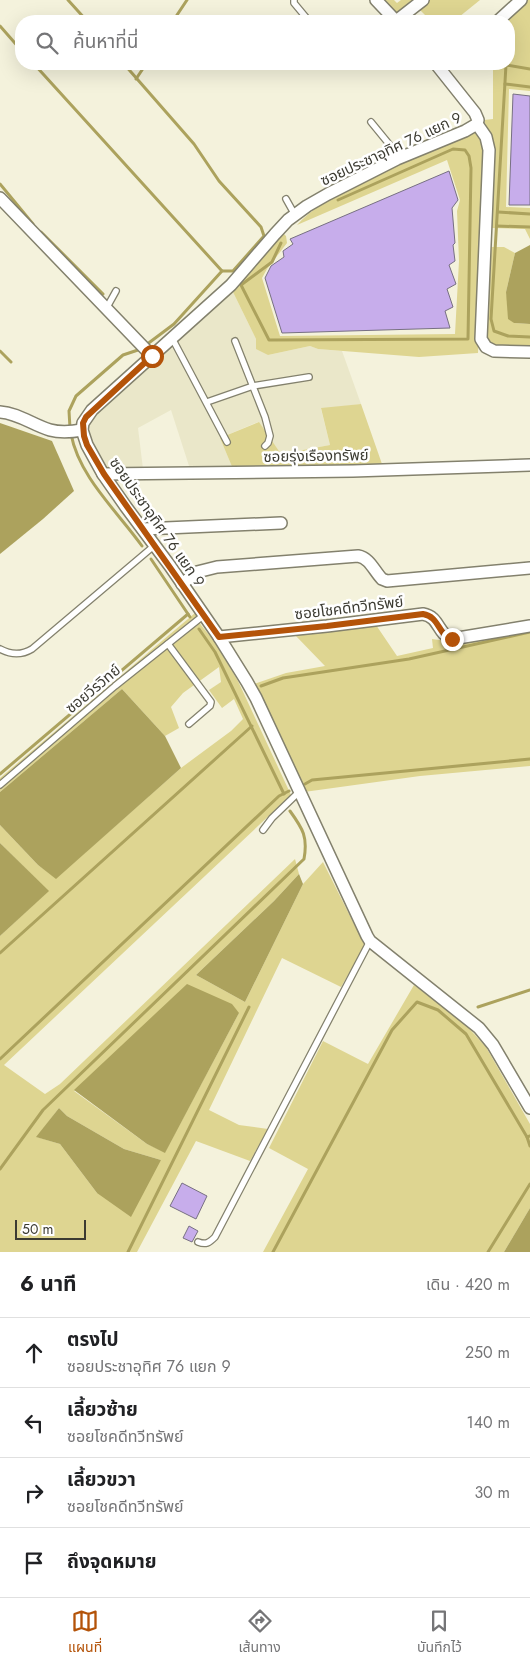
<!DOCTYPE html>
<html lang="th">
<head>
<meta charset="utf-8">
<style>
  :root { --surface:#fff; --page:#f6f6f6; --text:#202124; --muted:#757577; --line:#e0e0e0; --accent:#b45309 }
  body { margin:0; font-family:Jost,"Noto Sans Thai",sans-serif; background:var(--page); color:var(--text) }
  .scale { position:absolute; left:15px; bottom:12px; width:71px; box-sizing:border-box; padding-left:5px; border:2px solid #3c3b32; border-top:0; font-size:14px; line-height:18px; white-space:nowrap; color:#3c3b32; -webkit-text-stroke:4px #fff; paint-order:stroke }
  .stop { position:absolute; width:15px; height:15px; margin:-11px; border:4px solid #b45309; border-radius:50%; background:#fff }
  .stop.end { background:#b45309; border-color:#fff; box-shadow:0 1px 5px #0008 }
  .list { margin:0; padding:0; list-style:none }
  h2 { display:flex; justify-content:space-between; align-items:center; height:65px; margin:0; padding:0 20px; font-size:21px }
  h2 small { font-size:16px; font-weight:400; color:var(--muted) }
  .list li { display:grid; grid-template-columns:32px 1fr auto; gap:15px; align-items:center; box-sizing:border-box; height:70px; padding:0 20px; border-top:1px solid var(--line) }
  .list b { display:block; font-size:19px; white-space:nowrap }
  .list p { margin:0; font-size:16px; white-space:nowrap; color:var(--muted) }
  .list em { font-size:16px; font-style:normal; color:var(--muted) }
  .icon { flex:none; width:28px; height:28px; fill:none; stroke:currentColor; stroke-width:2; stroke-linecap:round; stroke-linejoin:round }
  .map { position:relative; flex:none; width:530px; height:1252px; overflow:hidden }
  .search { position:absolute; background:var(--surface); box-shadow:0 5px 20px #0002; left:15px; right:15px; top:15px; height:55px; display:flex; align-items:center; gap:12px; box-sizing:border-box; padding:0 18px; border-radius:20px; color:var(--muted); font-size:19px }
  .sheet { height:345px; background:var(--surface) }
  nav { display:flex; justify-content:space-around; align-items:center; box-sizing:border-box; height:70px; border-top:1px solid var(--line); background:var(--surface); font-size:14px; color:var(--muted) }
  nav a { display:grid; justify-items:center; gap:2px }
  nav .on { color:var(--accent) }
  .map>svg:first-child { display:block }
  .built { fill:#eae7c9 }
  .green { fill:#ded591; fill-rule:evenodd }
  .water { fill:#aca25d }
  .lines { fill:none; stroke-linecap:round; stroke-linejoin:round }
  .stream { stroke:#aca25d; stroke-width:3 }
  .building { fill:#c7adeb; stroke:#777082 }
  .service-casing { stroke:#83816d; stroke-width:8 }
  .minor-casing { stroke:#83816d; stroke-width:14 }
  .service { stroke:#fff; stroke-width:5.5 }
  .minor { stroke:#fff; stroke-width:11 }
  .route { stroke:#b45309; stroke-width:6 }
  .labels { text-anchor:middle; stroke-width:5; stroke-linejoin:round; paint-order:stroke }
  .street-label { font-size:15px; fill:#3c3b32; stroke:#fff }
</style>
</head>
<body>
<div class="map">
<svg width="530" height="1252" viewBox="0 0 530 1252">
  <rect width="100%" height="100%" fill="#f4f2dc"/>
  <!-- built -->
  <polygon class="built" points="232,290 256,339 268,355 310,346 318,349 342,351 361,404 321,409 330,445 281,454 258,422 220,438 233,469 190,469 171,410 138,428 143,469 105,470 85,429 89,418"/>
  <!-- green -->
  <g class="green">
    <polygon points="381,0 394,0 397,3 401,0 417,0 399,15 389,9"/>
    <polygon points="426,0 480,0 454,21 431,21 417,7"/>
    <polygon points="526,0 530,0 530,91 509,89 506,207 530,208 530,239 525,229 492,228 490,208 490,138 484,120 493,119 493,65 440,64 509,64 509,21 503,21"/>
    <path d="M 476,131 L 485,144 L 478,353 L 419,357 L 318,349 L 310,346 L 268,355 L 256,349 L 256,339 L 232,290 L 282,232 L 286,236 L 287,243 L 267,269 L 262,278 L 280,336 L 455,334 L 459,261 L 457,211 L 460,200 L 447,160 L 297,225 C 324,196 378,170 415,154 C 435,146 457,143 476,131 Z"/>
    <polygon points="487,247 504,247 515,253 506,292 514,323 530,324 530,349 495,348 484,337"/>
    <polygon points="361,404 382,464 233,469 220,438 259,422 281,454 330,445 321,408"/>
    <path d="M 195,613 L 201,625 L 214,641 L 238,681 L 291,795 L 4,1065 L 45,1094 L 60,1084 L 295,859 L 299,874 L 274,901 L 196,975 L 245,1002 L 303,884 L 323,862 L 364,944 L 363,949 L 341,987 L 282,958 L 209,1110 L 239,1125 L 268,1129 L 250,1161 L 196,1141 L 137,1252 L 0,1252 L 0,936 L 48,891 L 0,843 L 0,825 L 38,865 L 56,878 L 181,768 L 231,731 L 243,719 L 234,699 L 222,708 L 209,690 L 221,682 L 219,667 L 183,693 L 171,707 L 179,728 L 165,736 L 122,689 L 0,792 L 0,778 ZM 239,1013 L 165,1152 L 147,1144 L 74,1091 ZM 59,1108 L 67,1116 L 124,1149 L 161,1160 L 97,1193 L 60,1144 L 37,1137 Z"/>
    <path d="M 376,625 L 397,656 L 433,648 L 432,639 C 464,644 498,636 530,631 L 530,766 L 420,776 L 304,792 L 251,685 L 286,673 L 325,666 L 294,634 Z"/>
    <polygon points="414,985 465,1024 486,1047 530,1124 530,1208 504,1252 263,1252 308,1169 269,1148 323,1041 368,1064"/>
  </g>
  <!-- water -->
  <g class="water">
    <polygon points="530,245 530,324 514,323 508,319 506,292 515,253"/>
    <polygon points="0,423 52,441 74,491 43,519 0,554"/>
    <polygon points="122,689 165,736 181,768 56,879 38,865 0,825 0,792"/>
    <polygon points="0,843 49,891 0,936"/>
    <polygon points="299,874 303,884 245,1002 196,975 274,901"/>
    <polygon points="187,984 232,1004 239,1013 165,1153 147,1144 74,1090"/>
    <polygon points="59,1108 67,1116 124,1149 161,1160 131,1217 97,1193 60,1144 36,1137"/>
    <polygon points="530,1208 530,1252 504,1252"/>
  </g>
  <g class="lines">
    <!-- stream -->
    <g class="stream">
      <polyline points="68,0 87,21"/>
      <polyline points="173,21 187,0"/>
      <polyline points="0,26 21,50"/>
      <polyline points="34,64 222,271"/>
      <polyline points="124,64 194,144 219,181 261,227 264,236 233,271 222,271 174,324 146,345"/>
      <polyline points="500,64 530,69"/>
      <polyline points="506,65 491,319 494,331 508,336 530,337"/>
      <polyline points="136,79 146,64"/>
      <polyline points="505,84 530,87"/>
      <polyline points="0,184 33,224"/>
      <polyline points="498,212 530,214"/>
      <polyline points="497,226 530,227"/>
      <polyline points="41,232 103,294"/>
      <polyline points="281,243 272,262 241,285 269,340 468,339 471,168 469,156 465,150 453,149 338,200"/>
      <polyline points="0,351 11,362"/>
      <polyline points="70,428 69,411 76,396 123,355 141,349"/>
      <path d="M 71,434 C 79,477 118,512 142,546"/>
      <polyline points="151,559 190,617"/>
      <polyline points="199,629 215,652 284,794"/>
      <polyline points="261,686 283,678 409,659 530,632"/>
      <polyline points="0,774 188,614"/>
      <polyline points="305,784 312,780 530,759"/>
      <polyline points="0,953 252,726"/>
      <polyline points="478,1007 530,990"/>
      <polyline points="0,1059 279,796 289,791"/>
      <polyline points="530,1136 527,1137 530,1146"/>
      <path d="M 0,1169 L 43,1110 L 304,859 C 308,837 303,829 290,811"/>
      <polyline points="128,1252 249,1007"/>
      <polyline points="273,1252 392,1030 417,1002 438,1010 466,1034 527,1137"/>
      <polyline points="488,1252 530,1184"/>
    </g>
  </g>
  <!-- building -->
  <g class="building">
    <polygon points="513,94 530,96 530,205 509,205"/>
    <polygon points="449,171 458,200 452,208 455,243 453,245 455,261 449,265 456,284 447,289 453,307 445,311 450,328 282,333 265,278 271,266 284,257 283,251 293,244 290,239"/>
    <polygon points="182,1183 207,1196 196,1219 170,1206"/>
    <polygon points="189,1226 198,1231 192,1242 183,1238"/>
  </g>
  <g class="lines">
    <defs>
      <g id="service">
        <polyline points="294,0 294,3 309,21"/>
        <polyline points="371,122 389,144 397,159"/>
        <polyline points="286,199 295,215"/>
        <polyline points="106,309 116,291"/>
        <polyline points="172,338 227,442"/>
        <polyline points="235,341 265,417 270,436 268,443 265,446"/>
        <polyline points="207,402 253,386 309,377"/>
        <polyline points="168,644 211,702 210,706 189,724"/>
        <path d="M 0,649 C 11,655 22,655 32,649 L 155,545"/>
        <polyline points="0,785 115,686 204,615"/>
        <polyline points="263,830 272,818 299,792"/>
        <path d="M 198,1242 C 206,1245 209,1243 215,1237 L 370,941"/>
      </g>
      <g id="minor">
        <polyline points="376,0 396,21"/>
        <polyline points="396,21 423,0"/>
        <polyline points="498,21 521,0"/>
        <polyline points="436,64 475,113 478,120 477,124 465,131 397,159 328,194 307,206 288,220 275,234 231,285 92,410 83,423 82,430 87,445 103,474 126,507 170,566 219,637 247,682 256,698 367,936 370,941 479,1028 493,1045 530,1108"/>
        <polyline points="477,124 486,137 489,150 481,339 486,347 494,351 530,352"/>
        <polyline points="0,198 152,356"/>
        <path d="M 0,412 C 18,413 33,425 50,430 C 61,433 71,432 82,430"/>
        <polyline points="103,474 353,471 530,465"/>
        <polyline points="143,529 281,523"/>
        <path d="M 182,584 L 197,572 L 217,567 L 358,556 C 370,558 374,571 382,579 L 387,581 L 530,568"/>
        <path d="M 219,637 L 327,626 L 423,614 C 440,617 437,634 452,639 L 530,626"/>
      </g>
    </defs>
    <!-- service casing -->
    <use href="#service" class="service-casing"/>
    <!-- minor casing -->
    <use href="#minor" class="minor-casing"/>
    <!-- service -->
    <use href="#service" class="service"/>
    <!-- minor -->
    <use href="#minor" class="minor"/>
  </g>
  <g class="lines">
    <!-- route -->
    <path class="route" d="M 152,356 L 86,417 L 83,423 L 84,436 L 87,445 L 104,474 L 219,637 L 327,626 L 423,614 C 440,617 437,634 452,639"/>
  </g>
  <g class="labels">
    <!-- street labels -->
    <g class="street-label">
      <text transform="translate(391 149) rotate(-25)" y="5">ซอยประชาอุทิศ 76 แยก 9</text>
      <text transform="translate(316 456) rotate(-1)" y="5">ซอยรุ่งเรืองทรัพย์</text>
      <text transform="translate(157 522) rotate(55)" y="5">ซอยประชาอุทิศ 76 แยก 9</text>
      <text transform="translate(349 608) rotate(-7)" y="5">ซอยโชคดีทวีทรัพย์</text>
      <text transform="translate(93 689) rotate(-40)" y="5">ซอยวีรวิทย์</text>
    </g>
  </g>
</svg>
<div class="scale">50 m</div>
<div class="stop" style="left:152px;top:356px"></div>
<div class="stop end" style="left:452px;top:639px"></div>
<div class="search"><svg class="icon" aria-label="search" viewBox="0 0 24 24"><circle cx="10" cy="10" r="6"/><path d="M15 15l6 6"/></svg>ค้นหาที่นี่</div>
</div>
<section class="sheet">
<h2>6 นาที<small>เดิน · 420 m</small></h2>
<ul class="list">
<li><svg class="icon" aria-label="ahead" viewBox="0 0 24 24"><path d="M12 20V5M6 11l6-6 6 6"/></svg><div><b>ตรงไป</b><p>ซอยประชาอุทิศ 76 แยก 9</p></div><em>250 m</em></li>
<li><svg class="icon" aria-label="left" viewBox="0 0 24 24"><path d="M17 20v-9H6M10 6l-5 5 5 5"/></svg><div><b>เลี้ยวซ้าย</b><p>ซอยโชคดีทวีทรัพย์</p></div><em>140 m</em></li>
<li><svg class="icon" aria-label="right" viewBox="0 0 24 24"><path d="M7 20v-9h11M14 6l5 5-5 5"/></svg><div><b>เลี้ยวขวา</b><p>ซอยโชคดีทวีทรัพย์</p></div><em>30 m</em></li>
<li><svg class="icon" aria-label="arrive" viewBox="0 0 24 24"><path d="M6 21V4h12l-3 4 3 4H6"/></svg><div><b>ถึงจุดหมาย</b></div></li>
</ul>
</section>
<nav>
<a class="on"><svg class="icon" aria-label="map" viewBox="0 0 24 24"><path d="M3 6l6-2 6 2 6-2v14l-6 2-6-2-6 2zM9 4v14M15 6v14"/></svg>แผนที่</a>
<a><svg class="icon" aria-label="directions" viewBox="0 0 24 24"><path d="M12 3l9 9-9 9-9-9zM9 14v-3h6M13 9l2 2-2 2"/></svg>เส้นทาง</a>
<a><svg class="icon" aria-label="saved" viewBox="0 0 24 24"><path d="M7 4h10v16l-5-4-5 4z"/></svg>บันทึกไว้</a>
</nav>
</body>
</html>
